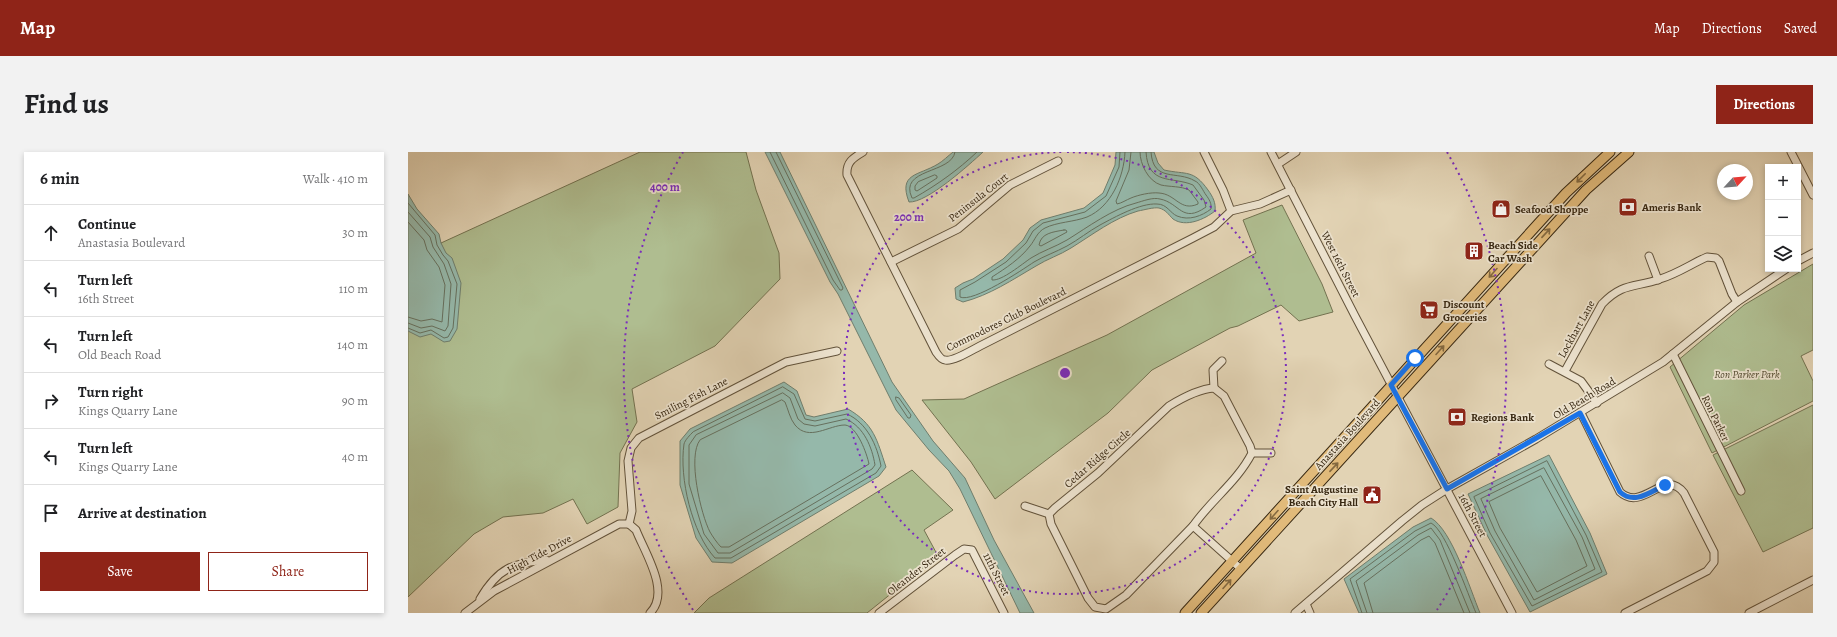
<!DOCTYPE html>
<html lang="en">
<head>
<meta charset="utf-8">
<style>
  :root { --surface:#fff; --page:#f2f2f2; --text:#202124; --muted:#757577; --line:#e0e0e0; --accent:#8f2418 }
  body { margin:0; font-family:Alegreya,serif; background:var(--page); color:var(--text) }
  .controls { position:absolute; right:12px; top:12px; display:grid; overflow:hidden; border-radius:0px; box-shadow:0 2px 6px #0003 }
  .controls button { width:36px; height:36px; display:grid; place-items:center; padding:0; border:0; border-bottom:1px solid var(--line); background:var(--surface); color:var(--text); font:20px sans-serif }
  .compass { position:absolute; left:1309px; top:12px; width:36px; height:36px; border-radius:50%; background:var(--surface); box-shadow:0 2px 6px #0003; rotate:64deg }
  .stop { position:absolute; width:12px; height:12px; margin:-9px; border:3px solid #1a73e8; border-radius:50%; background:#fff }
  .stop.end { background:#1a73e8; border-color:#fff; box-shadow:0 1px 4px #0008 }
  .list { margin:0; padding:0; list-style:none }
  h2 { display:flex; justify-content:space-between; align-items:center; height:52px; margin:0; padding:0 16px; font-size:17px }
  h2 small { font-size:13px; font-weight:400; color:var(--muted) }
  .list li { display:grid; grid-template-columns:26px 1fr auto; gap:12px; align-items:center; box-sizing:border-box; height:56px; padding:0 16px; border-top:1px solid var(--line) }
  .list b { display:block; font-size:15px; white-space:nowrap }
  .list p { margin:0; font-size:13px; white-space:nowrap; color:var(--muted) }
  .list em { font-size:13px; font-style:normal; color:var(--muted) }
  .actions { display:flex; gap:8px; padding:12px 16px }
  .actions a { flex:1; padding:9px 0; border:1px solid var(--accent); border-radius:0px; text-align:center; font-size:14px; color:var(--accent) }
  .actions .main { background:var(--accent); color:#fff }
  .icon { flex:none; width:22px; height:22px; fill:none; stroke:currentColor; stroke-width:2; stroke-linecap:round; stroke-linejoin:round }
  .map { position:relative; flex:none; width:1405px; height:461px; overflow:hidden; border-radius:0px }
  header { display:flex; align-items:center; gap:24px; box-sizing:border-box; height:56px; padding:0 20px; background:var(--accent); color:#fff }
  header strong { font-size:19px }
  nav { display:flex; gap:22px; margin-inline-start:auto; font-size:14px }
  .intro { display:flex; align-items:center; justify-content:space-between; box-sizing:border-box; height:96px; padding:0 24px }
  h1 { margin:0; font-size:28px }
  .button { padding:10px 18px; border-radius:0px; background:var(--accent); color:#fff; font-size:14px; font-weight:700 }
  main { display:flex; gap:24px; padding:0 24px }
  aside { flex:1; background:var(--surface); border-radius:0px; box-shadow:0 2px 6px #0003 }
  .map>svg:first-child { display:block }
  .green { fill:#afbd90; stroke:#737250 }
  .water { fill:#95b8aa; stroke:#6f7e6d }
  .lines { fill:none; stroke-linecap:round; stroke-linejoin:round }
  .shore { stroke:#66705e; stroke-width:1 }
  .minor-casing { stroke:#62523a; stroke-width:9 }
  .major-casing { stroke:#372711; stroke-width:11 }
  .minor { stroke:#ece2ce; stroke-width:7 }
  .major { stroke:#e1ba7a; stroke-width:9 }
  .oneway { stroke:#846940 }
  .route { stroke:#1a73e8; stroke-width:5 }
  .ring { fill:none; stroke:#7b2cbf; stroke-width:2; stroke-dasharray:2 4 }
  .labels { text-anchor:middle; stroke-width:3.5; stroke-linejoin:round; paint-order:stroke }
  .street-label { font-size:11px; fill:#372711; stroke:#ece2ce }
  .poi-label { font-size:11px; font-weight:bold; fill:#372711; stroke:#ece2ce; text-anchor:start }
  .park-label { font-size:11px; font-style:italic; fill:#554c31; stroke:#ece2ce }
  .centre { fill:#7b2cbf; stroke:#ece2ce; stroke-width:2 }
  .ring-label { font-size:12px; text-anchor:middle; font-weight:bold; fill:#7b2cbf; stroke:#ece2ce; stroke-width:3.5; stroke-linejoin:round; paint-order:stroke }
</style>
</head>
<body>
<header>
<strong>Map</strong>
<nav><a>Map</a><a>Directions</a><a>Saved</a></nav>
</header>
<div class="intro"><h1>Find us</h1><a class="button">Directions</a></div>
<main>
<aside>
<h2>6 min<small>Walk · 410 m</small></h2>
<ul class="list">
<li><svg class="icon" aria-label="ahead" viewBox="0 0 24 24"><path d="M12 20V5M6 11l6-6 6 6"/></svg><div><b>Continue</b><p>Anastasia Boulevard</p></div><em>30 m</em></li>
<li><svg class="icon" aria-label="left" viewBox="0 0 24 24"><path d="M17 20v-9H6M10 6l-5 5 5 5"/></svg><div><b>Turn left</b><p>16th Street</p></div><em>110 m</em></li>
<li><svg class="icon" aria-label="left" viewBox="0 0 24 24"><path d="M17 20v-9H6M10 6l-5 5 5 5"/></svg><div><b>Turn left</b><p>Old Beach Road</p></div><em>140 m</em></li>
<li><svg class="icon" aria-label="right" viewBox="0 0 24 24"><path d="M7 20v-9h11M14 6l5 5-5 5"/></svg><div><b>Turn right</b><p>Kings Quarry Lane</p></div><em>90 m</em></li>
<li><svg class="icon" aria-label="left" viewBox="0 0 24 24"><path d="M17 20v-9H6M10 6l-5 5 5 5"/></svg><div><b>Turn left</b><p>Kings Quarry Lane</p></div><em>40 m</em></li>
<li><svg class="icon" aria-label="arrive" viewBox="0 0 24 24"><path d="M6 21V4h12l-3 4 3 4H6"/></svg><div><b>Arrive at destination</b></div></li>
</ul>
<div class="actions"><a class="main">Save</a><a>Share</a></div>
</aside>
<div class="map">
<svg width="1405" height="461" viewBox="0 0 1405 461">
  <rect width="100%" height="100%" fill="#e2d3b4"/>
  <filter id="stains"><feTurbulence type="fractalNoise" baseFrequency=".005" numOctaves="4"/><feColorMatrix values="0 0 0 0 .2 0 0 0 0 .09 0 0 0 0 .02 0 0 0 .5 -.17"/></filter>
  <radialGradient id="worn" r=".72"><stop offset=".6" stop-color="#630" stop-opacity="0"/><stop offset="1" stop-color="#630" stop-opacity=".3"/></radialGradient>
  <!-- green -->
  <g class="green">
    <polygon points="232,0 338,0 348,38 371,101 372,127 307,194 224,237 229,270 212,301 210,355 179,372 165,347 135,361 95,365 66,382 0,445 0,167 33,91"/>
    <polygon points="874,53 914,132 925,160 891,169 873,153 830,174 822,176 744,218 700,261 587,347 563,310 514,248 556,247 699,183 848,101 835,68"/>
    <polygon points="1405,112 1405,198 1393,204 1405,229 1405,249 1304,301 1262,215 1336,153"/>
    <polygon points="1405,253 1405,376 1355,400 1305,303"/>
    <polygon points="504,318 545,358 516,378 530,404 459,461 286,461 301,446"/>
  </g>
  <!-- water -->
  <g class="water">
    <polygon points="357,0 372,0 484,230 525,289 557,326 586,388 626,461 612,461 552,337 541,319 521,298 488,258 430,142 422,130"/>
    <path d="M 545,0 L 575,0 C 561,13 519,51 501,50 C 490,21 510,24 530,12 C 535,9 540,4 545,0 Z"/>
    <path d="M 708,0 L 746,0 L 750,11 L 756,18 C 779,23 785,17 800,38 C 805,45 808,51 807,59 C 797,67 778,76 765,67 C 760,62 758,58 751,56 C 746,55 736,58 730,59 C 706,66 684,83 663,96 C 652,103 639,107 628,114 C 604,128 582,143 555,150 L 548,147 L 547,136 L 555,131 L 565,127 L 595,107 L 615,88 L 622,76 L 633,68 L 676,56 L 695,41 L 707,13 Z"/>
    <polygon points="0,42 9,57 31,82 33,91 38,101 44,106 53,131 49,177 42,189 36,190 23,182 12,185 0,179"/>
    <path d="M 376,230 L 389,239 L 398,263 L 406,265 L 440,257 C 466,272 469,288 478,315 L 471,324 L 324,411 L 304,410 L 288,386 L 272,333 L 272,289 L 282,277 Z"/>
    <polygon points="1141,303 1182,381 1199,422 1122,460 1079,383 1060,342"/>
    <path d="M 1023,366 C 1044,378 1062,437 1072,461 L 951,461 L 936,427 L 1005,375 Z"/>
  </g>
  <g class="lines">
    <!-- shore -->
    <g class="shore">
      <polyline points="362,0 425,128 432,138 434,138 435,136 368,0"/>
      <path d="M 547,0 C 544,22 490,16 504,46 L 506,46 C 529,33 550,18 569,0"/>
      <path d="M 712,0 L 711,15 L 698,44 L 677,60 L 635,71 L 625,79 L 618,91 L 598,110 L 567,130 L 552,138 L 552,145 C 565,151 614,118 626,110 C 636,104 648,100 659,94 C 670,88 681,79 692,73 C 707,65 732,51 749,52 C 759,52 762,61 769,64 C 781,69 794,64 803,57 C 804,52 801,47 798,43 C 795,39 792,31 787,29 C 769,18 745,31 743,0"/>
      <path d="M 717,0 C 716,25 703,55 679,65 C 666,70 649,70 637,76 C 629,80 627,88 622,94 C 612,107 598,116 584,125 L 584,128 C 594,129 614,112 623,106 C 634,99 647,95 659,88 C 680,75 704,57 728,51 C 735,49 745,45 752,47 C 772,51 774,72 798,55 L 796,48 L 785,33 C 764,24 740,34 738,0"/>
      <path d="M 723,0 L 721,18 L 708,49 L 709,52 C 714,51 718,48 723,46 C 730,43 743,40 751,41 C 768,42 772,60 790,52 L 790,50 L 781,38 C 773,34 762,35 753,33 C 740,29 732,12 732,0"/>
      <polygon points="527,23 529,24 529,26 509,39 507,38 507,34 510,30"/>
      <polyline points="0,51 27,83 29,93 35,103 40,109 49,132 45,176 40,185 36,186 23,178 12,181 0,176"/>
      <polyline points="0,60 22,85 25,95 36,112 43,132 40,174 37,179 24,174 13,176 0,171"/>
      <polyline points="0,70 16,88 19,98 31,115 37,133 34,170 24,167 13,169 0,165"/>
      <path d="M 656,78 L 658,78 L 659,80 L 633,94 L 631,93 C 633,81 645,80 656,78 Z"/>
      <path d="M 375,235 L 386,242 L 397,267 L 407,269 L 439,262 C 459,271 469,293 473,314 L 468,321 L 323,406 L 307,406 C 284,381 271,326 276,292 C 277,288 282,283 285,280 Z"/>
      <path d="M 375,241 L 382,246 L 390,267 L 396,272 L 407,274 L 438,267 C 456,275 464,295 467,313 L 464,317 L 322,401 L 310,401 L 296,382 L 281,332 L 281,293 L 288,283 Z"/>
      <polygon points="488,245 491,246 503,263 502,266 500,266 488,248"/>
      <path d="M 374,248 L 377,250 C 380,257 382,267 387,273 C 401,290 421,273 437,273 C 449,274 459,302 461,312 L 321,395 L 313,395 C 309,391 305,385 302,380 C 293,363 279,304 292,288 Z"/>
      <polygon points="1139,309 1178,383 1194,420 1124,454 1082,381 1066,345"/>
      <polygon points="1136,316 1174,385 1187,417 1126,448 1087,379 1073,347"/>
      <polygon points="1133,324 1168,388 1179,414 1129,440 1092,376 1081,350"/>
      <path d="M 954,461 L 942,427 L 1007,379 L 1023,371 C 1038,378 1060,443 1068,461"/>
      <polyline points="959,461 948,429 1010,383 1023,376 1032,388 1062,461"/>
      <polyline points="965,461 956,431 1013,388 1021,384 1027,391 1056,461"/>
    </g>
    <defs>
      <g id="minor">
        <path d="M 455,0 C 445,6 438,10 439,23 L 528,200 C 530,203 533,208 537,208 C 545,210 564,198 572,194 L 785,86 L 806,75 L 823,59 L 852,52 L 883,38"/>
        <polyline points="796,0 815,38 823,59"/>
        <polyline points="863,0 947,164 1104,461"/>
        <polyline points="1383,0 1405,43"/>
        <polyline points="870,12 888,0"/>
        <polyline points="1241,104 1250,128"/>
        <polyline points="1390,109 1405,101"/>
        <polyline points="483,110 550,77 602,33 650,9"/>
        <polyline points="1265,202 1333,339"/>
        <polyline points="1141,212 1173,229 1189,251"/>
        <path d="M 1157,219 L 1194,152 C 1215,130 1227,136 1252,127 C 1269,122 1283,112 1299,105 L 1308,106 L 1311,109 L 1324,142 L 1329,150"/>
        <path d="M 806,236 L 816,244 L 842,294 L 844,301 C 829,330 803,348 785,374 L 718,443 L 698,457 L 687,455 L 680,446 L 643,372 L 641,362 L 647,356 L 690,321 L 761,254 C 774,246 790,237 806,236 Z"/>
        <polyline points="806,236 805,218 814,209"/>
        <path d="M 1173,261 L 1212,340 C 1235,361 1256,315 1276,341 L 1306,400 L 1306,410 L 1299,419 L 1217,461"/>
        <polyline points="844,301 863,301"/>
        <polyline points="617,354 641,362"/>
        <polyline points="221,372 224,359 220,309 223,296 231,286 378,210 429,199"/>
        <path d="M 221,372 L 228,378 C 237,401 263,440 242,461"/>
        <polyline points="785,374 833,417"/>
        <path d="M 72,447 C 90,416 105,411 138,408"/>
        <polyline points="898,452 902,461"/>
        <polyline points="57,461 86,439 211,372 221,372"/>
        <polyline points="471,461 547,403 556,397 564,398 596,461"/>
        <polyline points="887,461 994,369 1014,353 1039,337 1128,287 1255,210 1329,150 1378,117"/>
        <polyline points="1341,461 1405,428"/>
      </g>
      <g id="major">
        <polyline points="777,461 1158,41 1202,0"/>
        <polyline points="793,461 1178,38 1221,0"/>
      </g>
    </defs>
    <!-- minor casing -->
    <use href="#minor" class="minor-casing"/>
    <!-- major casing -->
    <use href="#major" class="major-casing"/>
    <!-- minor -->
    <use href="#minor" class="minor"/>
    <!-- major -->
    <use href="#major" class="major"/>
  </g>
  <!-- one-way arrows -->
  <defs><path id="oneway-shaft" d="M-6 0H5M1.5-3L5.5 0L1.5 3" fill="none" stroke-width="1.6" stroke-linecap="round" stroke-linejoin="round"/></defs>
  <g class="oneway">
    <use href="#oneway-shaft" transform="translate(1173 26) rotate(135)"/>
    <use href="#oneway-shaft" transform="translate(1138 81) rotate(-47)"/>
    <use href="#oneway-shaft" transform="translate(1085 121) rotate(132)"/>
    <use href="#oneway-shaft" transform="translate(1032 198) rotate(-48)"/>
    <use href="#oneway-shaft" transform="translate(926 315) rotate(-47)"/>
    <use href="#oneway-shaft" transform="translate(866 363) rotate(132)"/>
    <use href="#oneway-shaft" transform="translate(819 432) rotate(-48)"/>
  </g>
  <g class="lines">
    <!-- route -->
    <path class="route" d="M 1007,206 L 983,233 L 1039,337 L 1172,261 L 1212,340 C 1226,353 1242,340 1257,333"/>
  </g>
  <!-- distance rings -->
  <g class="ring">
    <path d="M659 0A221 221 0 1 1 655 0"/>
    <path d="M285 458A441 441 0 0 1 275 0M1039 0A441 441 0 0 1 1029 458"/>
  </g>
  <!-- icons -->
  <defs>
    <symbol id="bank-square" viewBox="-11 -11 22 22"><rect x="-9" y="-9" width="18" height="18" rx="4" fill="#8f2418" stroke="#ece2ce"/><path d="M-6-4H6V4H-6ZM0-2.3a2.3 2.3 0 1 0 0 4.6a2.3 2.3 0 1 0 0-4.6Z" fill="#fff"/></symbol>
    <symbol id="shop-square" viewBox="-11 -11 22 22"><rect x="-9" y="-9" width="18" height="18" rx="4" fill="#8f2418" stroke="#ece2ce"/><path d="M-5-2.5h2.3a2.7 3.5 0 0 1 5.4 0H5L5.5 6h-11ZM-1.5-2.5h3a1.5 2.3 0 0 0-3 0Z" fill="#fff"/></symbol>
    <symbol id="building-square" viewBox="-11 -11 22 22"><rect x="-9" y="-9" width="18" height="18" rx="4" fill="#8f2418" stroke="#ece2ce"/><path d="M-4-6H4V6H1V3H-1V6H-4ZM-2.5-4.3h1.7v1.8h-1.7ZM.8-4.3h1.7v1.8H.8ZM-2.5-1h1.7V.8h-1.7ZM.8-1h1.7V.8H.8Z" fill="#fff"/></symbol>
    <symbol id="supermarket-square" viewBox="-11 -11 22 22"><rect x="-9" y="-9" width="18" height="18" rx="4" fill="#8f2418" stroke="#ece2ce"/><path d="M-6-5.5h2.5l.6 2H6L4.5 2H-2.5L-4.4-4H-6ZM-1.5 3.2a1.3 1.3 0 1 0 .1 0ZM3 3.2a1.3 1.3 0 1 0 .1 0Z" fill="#fff"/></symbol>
    <symbol id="civic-square" viewBox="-11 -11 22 22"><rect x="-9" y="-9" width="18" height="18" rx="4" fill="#8f2418" stroke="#ece2ce"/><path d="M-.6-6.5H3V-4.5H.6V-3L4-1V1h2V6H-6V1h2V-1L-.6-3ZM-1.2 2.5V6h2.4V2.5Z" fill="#fff"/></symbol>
  </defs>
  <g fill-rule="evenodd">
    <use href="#bank-square" x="1209" y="44" width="22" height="22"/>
    <use href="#shop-square" x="1082" y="46" width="22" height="22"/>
    <use href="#building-square" x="1055" y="88" width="22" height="22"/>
    <use href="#supermarket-square" x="1010" y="147" width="22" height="22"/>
    <use href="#bank-square" x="1038" y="254" width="22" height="22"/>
    <use href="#civic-square" x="953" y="332" width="22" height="22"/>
  </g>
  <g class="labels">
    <!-- street labels -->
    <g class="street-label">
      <text transform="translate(570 45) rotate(-38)" y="4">Peninsula Court</text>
      <text transform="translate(933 112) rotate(63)" y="4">West 16th Street</text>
      <text transform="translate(598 167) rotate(-26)" y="4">Commodores Club Boulevard</text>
      <text transform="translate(1168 177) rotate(-61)" y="4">Lockhart Lane</text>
      <text transform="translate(283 246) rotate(-27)" y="4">Smiling Fish Lane</text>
      <text transform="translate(1176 246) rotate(-31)" y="4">Old Beach Road</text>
      <text transform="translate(1308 266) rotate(64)" y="4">Ron Parker</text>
      <text transform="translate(939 282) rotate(-48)" y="4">Anastasia Boulevard</text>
      <text transform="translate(689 306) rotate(-41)" y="4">Cedar Ridge Circle</text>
      <text transform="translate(1065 363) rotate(62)" y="4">16th Street</text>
      <text transform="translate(131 402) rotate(-28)" y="4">High Tide Drive</text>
      <text transform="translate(508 419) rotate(-38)" y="4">Oleander Street</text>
      <text transform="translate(589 422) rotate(63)" y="4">11th Street</text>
    </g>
    <!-- poi labels -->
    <g class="poi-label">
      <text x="1234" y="59">Ameris Bank</text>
      <text x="1107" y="61">Seafood Shoppe</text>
      <text x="1080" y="97">Beach Side<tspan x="1080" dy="13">Car Wash</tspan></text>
      <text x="1035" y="156">Discount<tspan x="1035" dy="13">Groceries</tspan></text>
      <text x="1063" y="269">Regions Bank</text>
      <text x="950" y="341" text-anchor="end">Saint Augustine<tspan x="950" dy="13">Beach City Hall</tspan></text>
    </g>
    <!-- park labels -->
    <g class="park-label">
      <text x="1339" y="226">Ron Parker Park</text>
    </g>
  </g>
  <circle cx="657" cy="221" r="6" class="centre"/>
  <g class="ring-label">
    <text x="257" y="39">400 m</text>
    <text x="501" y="69">200 m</text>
  </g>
  <rect width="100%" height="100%" filter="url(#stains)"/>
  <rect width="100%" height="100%" fill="url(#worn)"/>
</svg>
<div class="controls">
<button>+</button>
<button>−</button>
<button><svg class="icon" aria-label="layers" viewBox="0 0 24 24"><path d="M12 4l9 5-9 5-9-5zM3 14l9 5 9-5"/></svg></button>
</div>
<svg class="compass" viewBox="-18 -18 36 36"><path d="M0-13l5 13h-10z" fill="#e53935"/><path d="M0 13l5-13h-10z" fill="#757577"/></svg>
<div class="stop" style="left:1007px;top:206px"></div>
<div class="stop end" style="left:1257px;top:333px"></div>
</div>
</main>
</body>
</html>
